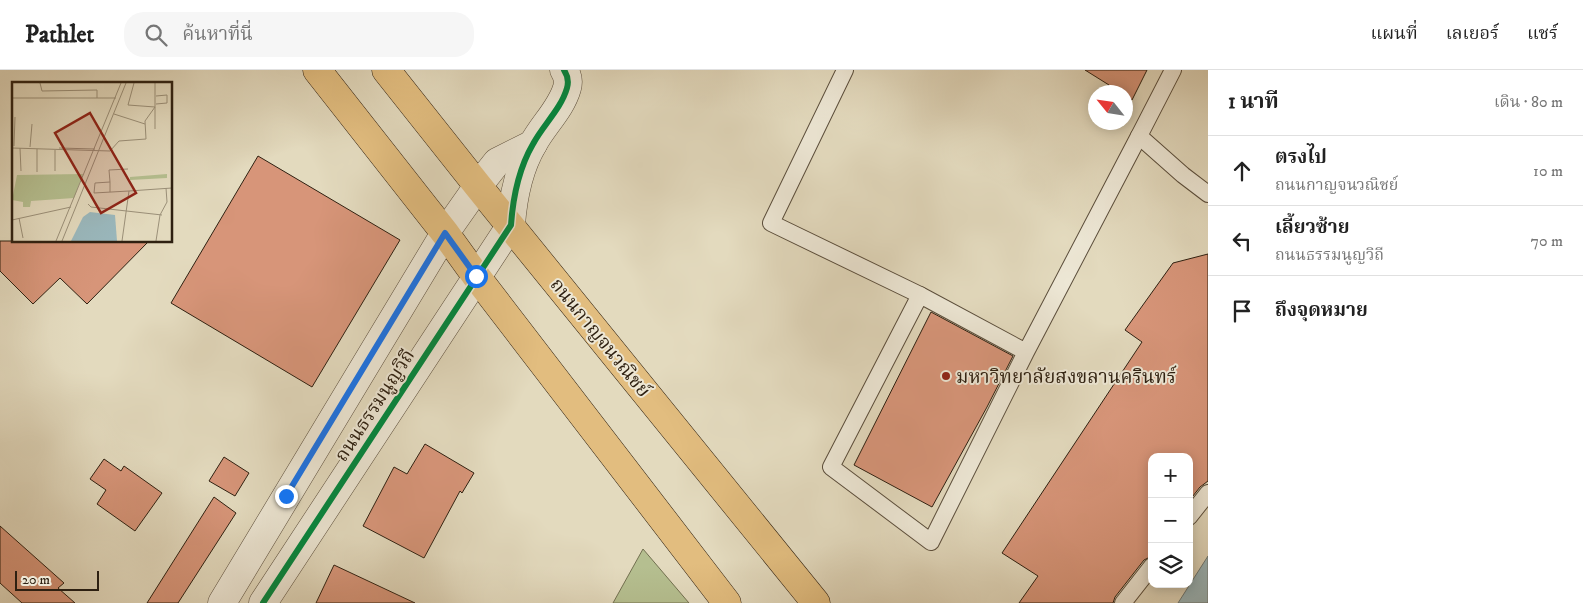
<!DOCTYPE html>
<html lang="th">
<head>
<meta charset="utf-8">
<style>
  :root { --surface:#fff; --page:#f6f6f6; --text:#222; --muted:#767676; --line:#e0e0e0 }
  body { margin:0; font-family:"IM FELL DW Pica","Noto Serif Thai",serif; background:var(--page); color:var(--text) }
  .controls { position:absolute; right:15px; bottom:15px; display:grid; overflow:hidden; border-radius:10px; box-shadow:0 2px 12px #0003 }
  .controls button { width:45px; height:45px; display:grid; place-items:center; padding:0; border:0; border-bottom:1px solid var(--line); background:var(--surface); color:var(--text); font:25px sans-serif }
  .compass { position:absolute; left:1088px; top:15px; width:45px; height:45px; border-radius:50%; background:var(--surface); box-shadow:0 2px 12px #0003; rotate:300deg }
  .scale { position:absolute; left:15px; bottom:12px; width:84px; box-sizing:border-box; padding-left:5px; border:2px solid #2e2011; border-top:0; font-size:14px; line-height:18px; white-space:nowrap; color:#2e2011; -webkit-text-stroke:4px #ede7d5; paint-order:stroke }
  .stop { position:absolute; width:15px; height:15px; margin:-11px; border:4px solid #1a73e8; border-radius:50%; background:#fff }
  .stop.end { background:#1a73e8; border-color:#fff; box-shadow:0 1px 5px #0008 }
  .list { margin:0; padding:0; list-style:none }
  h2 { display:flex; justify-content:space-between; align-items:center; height:65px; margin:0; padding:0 20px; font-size:21px }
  h2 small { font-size:16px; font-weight:400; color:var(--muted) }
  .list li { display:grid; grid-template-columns:32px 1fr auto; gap:15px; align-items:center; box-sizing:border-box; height:70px; padding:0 20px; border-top:1px solid var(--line) }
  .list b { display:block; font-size:19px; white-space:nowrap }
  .list p { margin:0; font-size:16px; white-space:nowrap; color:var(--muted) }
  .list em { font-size:16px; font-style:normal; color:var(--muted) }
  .icon { flex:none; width:28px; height:28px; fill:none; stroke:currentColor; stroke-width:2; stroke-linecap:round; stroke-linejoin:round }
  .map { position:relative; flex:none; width:1208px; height:533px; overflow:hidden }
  header { display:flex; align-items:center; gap:30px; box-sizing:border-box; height:70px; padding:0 25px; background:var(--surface); border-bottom:1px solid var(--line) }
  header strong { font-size:24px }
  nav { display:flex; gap:28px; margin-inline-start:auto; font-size:18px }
  .search { width:350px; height:45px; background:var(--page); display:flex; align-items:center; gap:12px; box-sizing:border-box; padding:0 18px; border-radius:20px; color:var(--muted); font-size:19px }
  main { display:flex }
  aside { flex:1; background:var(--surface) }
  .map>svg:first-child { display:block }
  .green { fill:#b5bf90; stroke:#727050 }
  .water { fill:#9ab8bd; stroke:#6f7b78 }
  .building { fill:#d79579; stroke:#2e2011 }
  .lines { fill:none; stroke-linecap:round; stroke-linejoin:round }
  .service-casing { stroke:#5b4e3c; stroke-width:18 }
  .minor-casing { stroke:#5b4e3c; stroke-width:29 }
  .tertiary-casing { stroke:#5b4e3c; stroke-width:29 }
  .primary-casing { stroke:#2e2011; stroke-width:29 }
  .service { stroke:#ede7d5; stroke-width:16 }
  .minor { stroke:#ede7d5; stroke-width:28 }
  .tertiary { stroke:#ede7d5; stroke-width:28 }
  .primary { stroke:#e2bd7f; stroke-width:28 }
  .cycleway-casing { stroke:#ede7d5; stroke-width:9 }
  .cycleway { stroke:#00873e; stroke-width:6 }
  .route { stroke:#1a73e8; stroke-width:6 }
  .poi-dot { fill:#8f2418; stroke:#ede7d5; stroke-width:2 }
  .labels { text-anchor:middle; stroke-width:4; stroke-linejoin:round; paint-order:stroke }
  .street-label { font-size:19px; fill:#2e2011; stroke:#ede7d5 }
  .poi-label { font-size:19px; fill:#2e2011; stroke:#ede7d5; text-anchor:start }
  .inset-road { fill:none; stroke:#9b9079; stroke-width:1 }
  .view { fill:#8f2418; fill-opacity:0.15; stroke:#8f2418; stroke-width:2.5 }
  .inset-edge { fill:none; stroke:#2e2011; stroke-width:2.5 }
</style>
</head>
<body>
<header>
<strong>Pathlet</strong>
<div class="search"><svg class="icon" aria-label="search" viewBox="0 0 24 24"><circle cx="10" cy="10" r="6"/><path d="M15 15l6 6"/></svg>ค้นหาที่นี่</div>
<nav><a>แผนที่</a><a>เลเยอร์</a><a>แชร์</a></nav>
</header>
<main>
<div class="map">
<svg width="1208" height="533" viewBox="0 0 1208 533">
  <rect width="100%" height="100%" fill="#e3dabe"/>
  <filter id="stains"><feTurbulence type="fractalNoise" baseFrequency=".004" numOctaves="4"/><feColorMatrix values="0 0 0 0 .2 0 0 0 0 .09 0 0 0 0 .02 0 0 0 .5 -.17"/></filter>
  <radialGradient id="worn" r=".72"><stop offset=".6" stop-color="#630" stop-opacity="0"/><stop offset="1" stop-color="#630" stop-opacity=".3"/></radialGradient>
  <!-- green -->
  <polygon class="green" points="643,479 689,533 613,533"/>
  <!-- water -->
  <polygon class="water" points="1208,486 1208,533 1178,533"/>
  <!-- building -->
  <g class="building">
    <polygon points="1085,0 1147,0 1132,30 1126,27 1126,22 1117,22 1108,18 1109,15"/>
    <polygon points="258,86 400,170 312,317 171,233"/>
    <polygon points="0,171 149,171 87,234 60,208 33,234 0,201"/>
    <polygon points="1208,184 1208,411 1200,417 1189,431 1189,387 1152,387 1152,486 1144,490 1115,527 1113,533 1019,533 1038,506 1002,483 1142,272 1125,260 1173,193"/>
    <polygon points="931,242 1013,286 987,337 932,437 854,395"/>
    <polygon points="425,374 474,403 462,423 460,421 424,488 363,456 394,397 407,404"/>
    <polygon points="224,387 249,403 235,426 209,411"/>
    <polygon points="104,389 121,401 124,396 162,423 135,461 97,434 106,420 90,409"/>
    <polygon points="214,427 236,443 178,533 147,533"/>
    <polygon points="0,456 64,513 58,518 75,533 22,533 0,513"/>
    <polygon points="334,495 415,533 316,533"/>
  </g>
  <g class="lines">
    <defs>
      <g id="service">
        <polyline points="845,0 771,153 920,225"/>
        <polyline points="1173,0 1139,66 1183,105 1208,124"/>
        <polyline points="1026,282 920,225 831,397 931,472 1026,282 1139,66"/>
        <polyline points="1189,447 1208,423"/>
        <polyline points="1123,533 1152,496"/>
      </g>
      <g id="minor">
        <polyline points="478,116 497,92 533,74"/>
        <path d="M 511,155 C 513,127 519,98 533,74 C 543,55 561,39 567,18 C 569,11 568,6 564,0"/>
      </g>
      <g id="tertiary">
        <polyline points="222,533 445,163 478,116"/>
        <polyline points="263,533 511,155"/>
      </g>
      <g id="primary">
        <polyline points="317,0 445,163 476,206 727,533"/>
        <polyline points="386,0 478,116 816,533"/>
      </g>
    </defs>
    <!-- service casing -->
    <use href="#service" class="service-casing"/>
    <!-- minor casing -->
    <use href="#minor" class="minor-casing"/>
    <!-- tertiary casing -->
    <use href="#tertiary" class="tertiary-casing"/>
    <!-- primary casing -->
    <use href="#primary" class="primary-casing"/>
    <!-- service -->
    <use href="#service" class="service"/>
    <!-- minor -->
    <use href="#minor" class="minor"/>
    <!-- tertiary -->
    <use href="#tertiary" class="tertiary"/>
    <!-- primary -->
    <use href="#primary" class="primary"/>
    <defs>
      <path id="cycleway" d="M 263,533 L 511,155 C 513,127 519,98 533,74 C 543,55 561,39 567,18 C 569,11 568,6 564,0"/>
    </defs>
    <!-- cycleway casing -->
    <use href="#cycleway" class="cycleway-casing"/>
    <!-- cycleway -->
    <use href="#cycleway" class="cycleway"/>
  </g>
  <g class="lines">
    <!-- route -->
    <polyline class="route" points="286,426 445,163 476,206"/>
  </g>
  <!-- markers -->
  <circle class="poi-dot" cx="946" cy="306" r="5"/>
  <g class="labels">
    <!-- street labels -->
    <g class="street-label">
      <text transform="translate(601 267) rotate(51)" y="7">ถนนกาญจนวณิชย์</text>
      <text transform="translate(374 335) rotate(-57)" y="7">ถนนธรรมนูญวิถี</text>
    </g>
    <!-- poi labels -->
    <g class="poi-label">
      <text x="956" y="313">มหาวิทยาลัยสงขลานครินทร์</text>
    </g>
  </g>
  <!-- overview -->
  <g transform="translate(12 12)">
    <rect width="160" height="160" fill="#e3dabe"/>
    <path d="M 71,92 L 62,116 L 19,119 L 18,125 L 11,125 L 11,120 L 0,118 L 5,93 ZM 155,92 L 155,96 L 118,98 L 118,95 Z" fill="#b5bf90"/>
    <path d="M 78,130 L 103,133 L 105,159 L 59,159 L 71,135 Z" fill="#9ab8bd"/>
    <path class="inset-road" d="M 28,1 L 30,9 L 85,8 L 85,16M 122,1 L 116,23 L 143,25M 143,1 L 143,47M 144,14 L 155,13 L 155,21 L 144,22M 0,16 L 104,16M 102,32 L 133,42M 2,64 L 3,35M 18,65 L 20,42M 0,66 L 98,69 L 107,59 L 134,57 L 133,39 L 143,25M 8,66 L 9,89M 47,66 L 83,67M 43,68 L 43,89M 25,90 L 25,67M 98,100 L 97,88 L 116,87M 98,110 L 98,100 L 83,101 L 82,111 L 117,109M 76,122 L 79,125 L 150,133M 7,136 L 11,156M 0,138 L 59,125M 44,159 L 109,1M 50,159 L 114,1M 110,159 L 117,109 L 160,106M 144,159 L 148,133 L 155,120 L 154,106"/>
    <path class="view" d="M 78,31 L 124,111 L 89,131 L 43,51 Z"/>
    <rect width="160" height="160" class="inset-edge"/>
  </g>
  <rect width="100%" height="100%" filter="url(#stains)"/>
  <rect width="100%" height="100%" fill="url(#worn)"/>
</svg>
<div class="controls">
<button>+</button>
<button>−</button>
<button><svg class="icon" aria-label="layers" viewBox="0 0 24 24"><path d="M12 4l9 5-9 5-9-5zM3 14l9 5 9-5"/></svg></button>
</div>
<svg class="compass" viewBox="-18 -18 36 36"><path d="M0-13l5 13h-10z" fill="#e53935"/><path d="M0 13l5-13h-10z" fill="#767676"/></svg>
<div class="scale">20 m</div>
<div class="stop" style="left:476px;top:206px"></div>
<div class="stop end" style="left:286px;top:426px"></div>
</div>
<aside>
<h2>1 นาที<small>เดิน · 80 m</small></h2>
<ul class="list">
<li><svg class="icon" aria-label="ahead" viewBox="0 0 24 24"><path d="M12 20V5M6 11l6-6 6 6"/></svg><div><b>ตรงไป</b><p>ถนนกาญจนวณิชย์</p></div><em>10 m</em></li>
<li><svg class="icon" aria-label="left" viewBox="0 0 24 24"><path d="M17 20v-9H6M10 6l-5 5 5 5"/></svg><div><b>เลี้ยวซ้าย</b><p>ถนนธรรมนูญวิถี</p></div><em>70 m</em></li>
<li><svg class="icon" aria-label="arrive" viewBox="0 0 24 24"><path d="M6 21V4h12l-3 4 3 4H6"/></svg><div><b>ถึงจุดหมาย</b></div></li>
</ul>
</aside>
</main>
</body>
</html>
